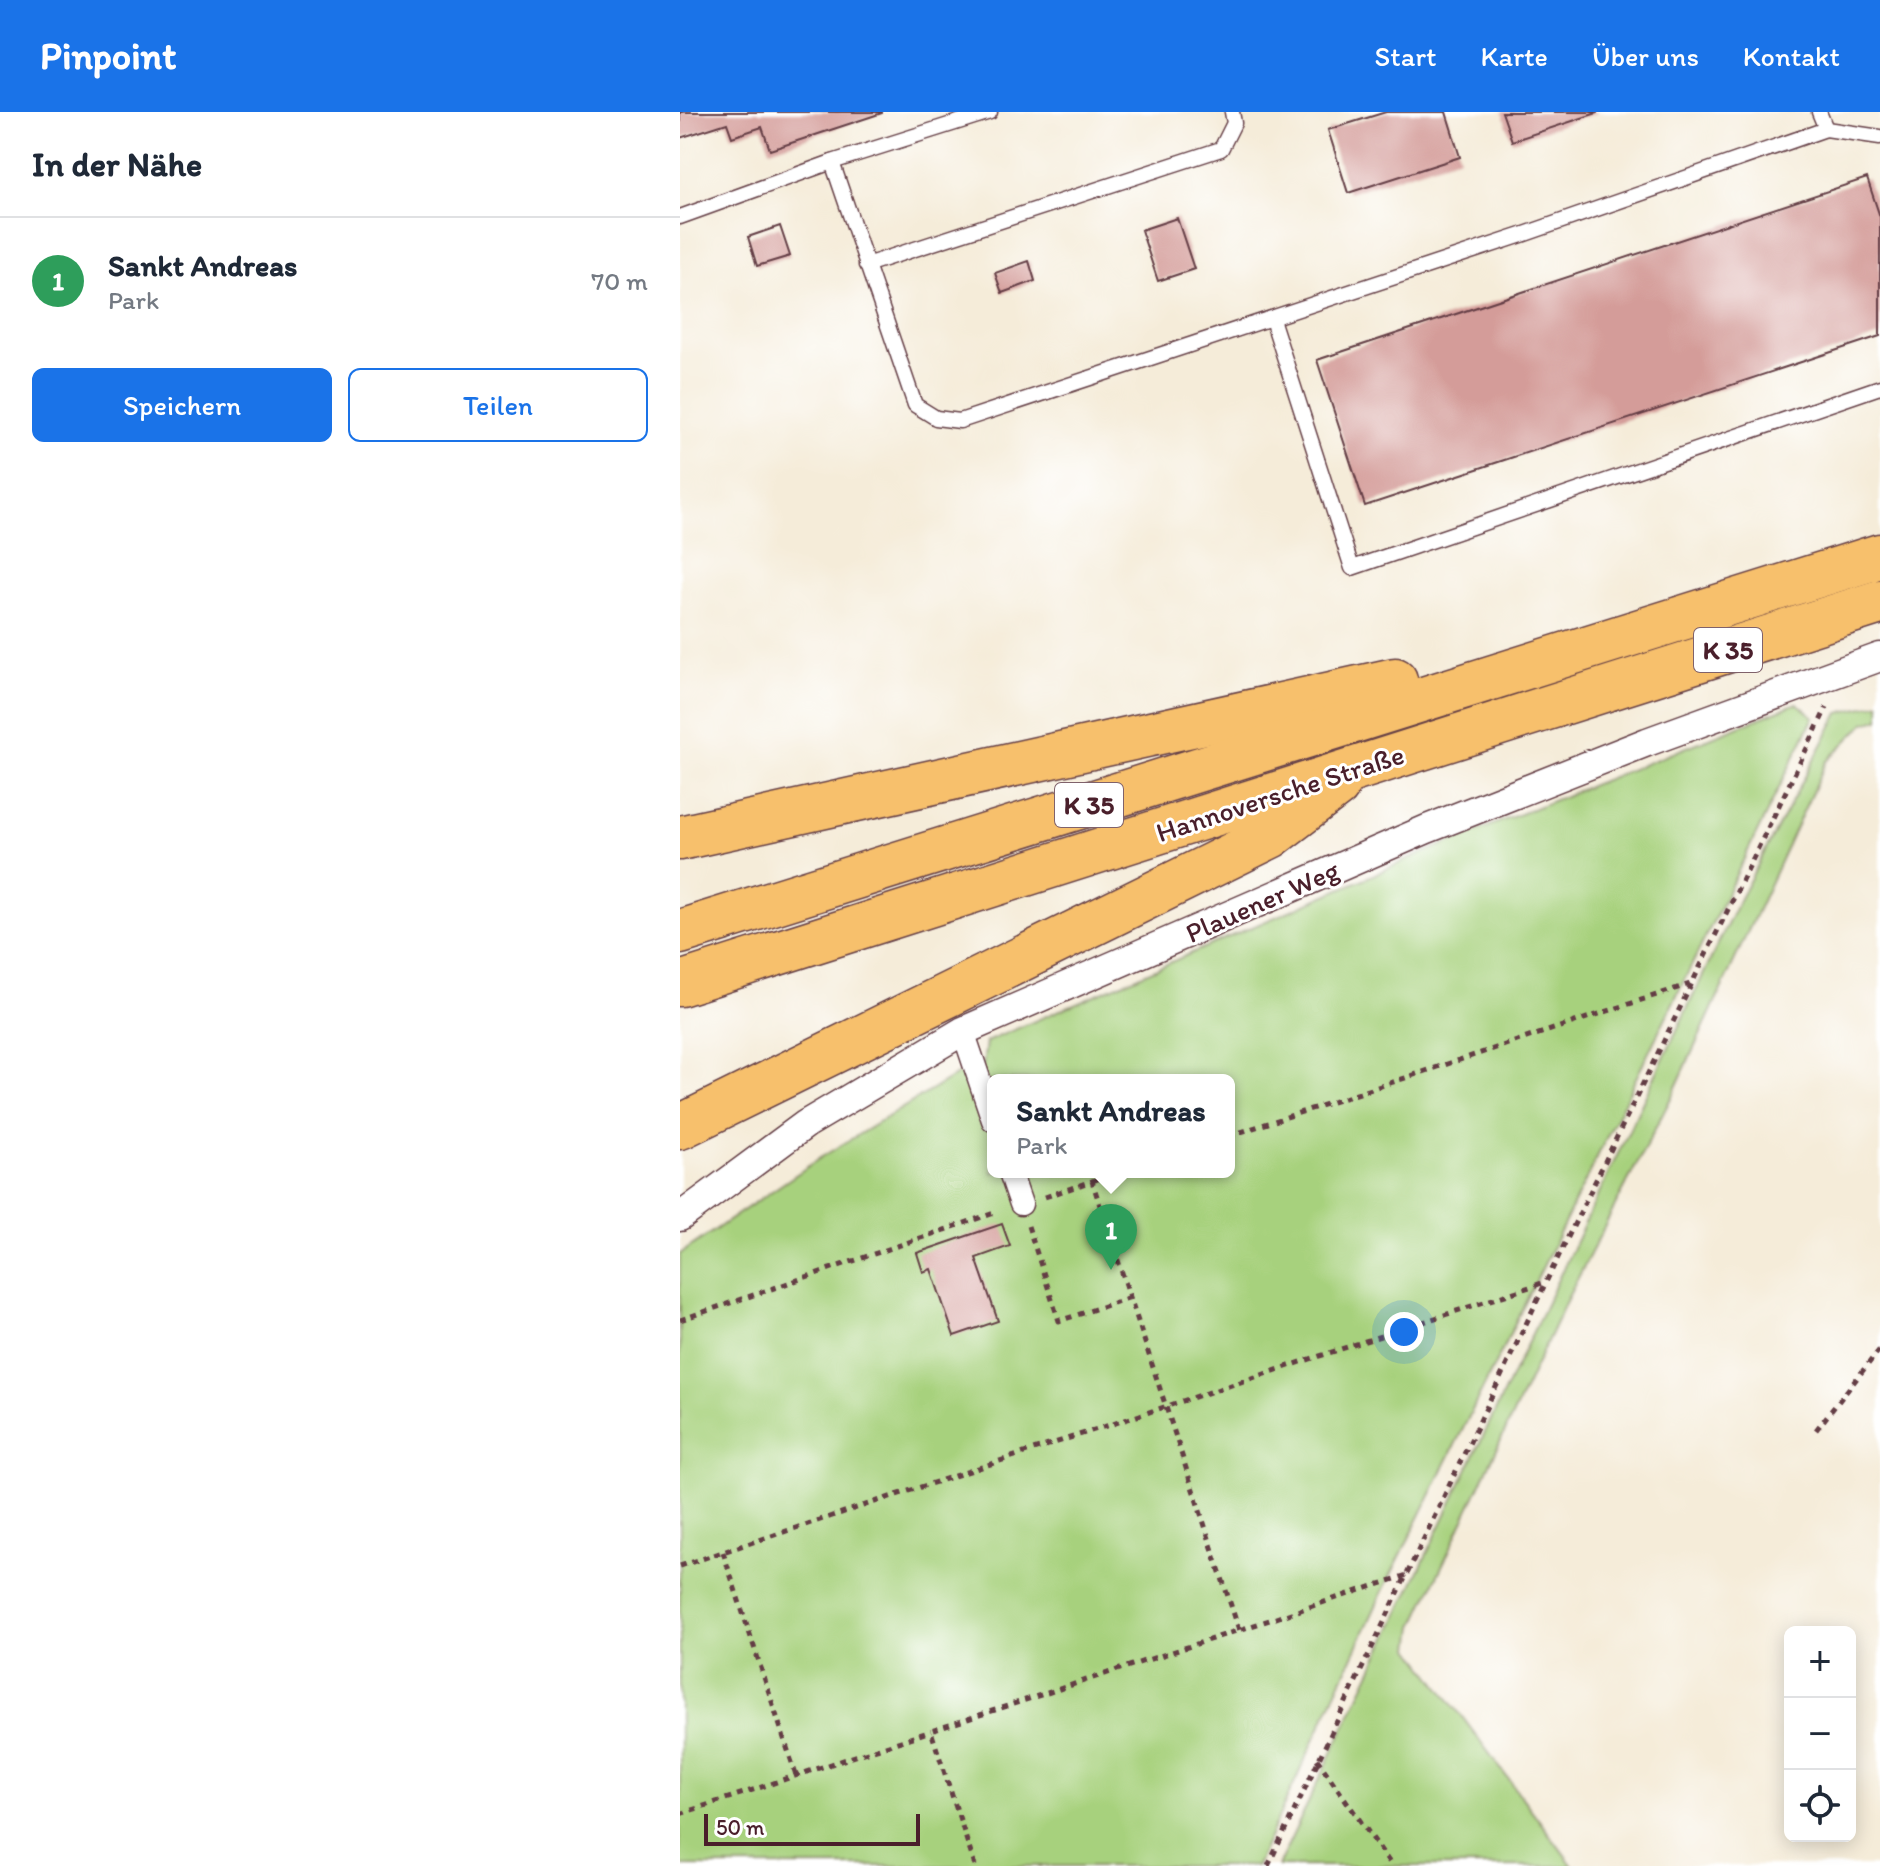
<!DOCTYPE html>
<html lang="de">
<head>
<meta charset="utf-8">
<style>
  :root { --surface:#fff; --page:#f6f6f7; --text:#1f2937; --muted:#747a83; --line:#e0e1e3; --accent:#1a73e8 }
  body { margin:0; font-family:Itim,sans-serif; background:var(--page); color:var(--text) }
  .controls { position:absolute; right:24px; bottom:24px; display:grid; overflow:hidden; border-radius:12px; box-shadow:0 4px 20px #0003 }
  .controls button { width:72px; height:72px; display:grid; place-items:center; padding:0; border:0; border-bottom:2px solid var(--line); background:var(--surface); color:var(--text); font:40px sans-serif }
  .scale { position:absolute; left:24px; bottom:20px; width:216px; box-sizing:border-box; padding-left:8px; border:4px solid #4a1f2b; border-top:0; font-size:22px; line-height:28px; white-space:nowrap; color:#4a1f2b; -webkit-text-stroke:6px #fff; paint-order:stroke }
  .you { position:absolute; left:724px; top:1220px; width:28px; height:28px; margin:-20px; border:6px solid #fff; border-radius:50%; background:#1a73e8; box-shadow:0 0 0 12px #1a73e833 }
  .badge { display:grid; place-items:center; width:52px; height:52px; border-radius:50%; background:var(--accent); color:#fff; font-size:26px; font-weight:700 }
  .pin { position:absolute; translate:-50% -66px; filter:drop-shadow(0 2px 4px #0008) }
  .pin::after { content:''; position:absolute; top:42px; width:28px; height:24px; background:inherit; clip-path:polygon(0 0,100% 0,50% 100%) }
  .popup { position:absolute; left:307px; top:962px; width:248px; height:104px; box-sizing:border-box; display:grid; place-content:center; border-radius:12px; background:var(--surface); filter:drop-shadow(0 2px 6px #0005); font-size:26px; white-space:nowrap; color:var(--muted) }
  .popup b { font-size:30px; color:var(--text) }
  .popup::after { content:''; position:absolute; left:50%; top:100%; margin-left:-16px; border:16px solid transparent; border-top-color:var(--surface) }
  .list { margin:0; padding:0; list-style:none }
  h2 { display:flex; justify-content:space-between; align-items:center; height:104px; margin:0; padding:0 32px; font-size:34px }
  h2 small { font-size:26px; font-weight:400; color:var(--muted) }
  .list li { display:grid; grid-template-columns:52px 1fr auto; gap:24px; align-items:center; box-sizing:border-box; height:128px; padding:0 32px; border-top:2px solid var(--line) }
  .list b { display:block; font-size:30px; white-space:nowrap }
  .list p { margin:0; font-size:26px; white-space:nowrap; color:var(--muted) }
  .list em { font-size:26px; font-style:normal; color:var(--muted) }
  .actions { display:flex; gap:16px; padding:24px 32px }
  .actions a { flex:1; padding:18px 0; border:2px solid var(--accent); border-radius:12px; text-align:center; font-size:28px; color:var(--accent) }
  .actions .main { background:var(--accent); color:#fff }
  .icon { flex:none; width:44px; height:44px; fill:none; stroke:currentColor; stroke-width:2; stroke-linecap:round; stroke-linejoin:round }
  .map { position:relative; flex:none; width:1200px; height:1754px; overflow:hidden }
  header { display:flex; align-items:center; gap:48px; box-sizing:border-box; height:112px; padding:0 40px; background:var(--accent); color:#fff }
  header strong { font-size:38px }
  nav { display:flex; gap:44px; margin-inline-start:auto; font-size:28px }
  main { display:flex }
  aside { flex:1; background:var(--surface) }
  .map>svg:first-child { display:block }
  .green { fill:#a7d17d; stroke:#787854; stroke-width:2; fill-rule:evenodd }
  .building { fill:#d49c99 }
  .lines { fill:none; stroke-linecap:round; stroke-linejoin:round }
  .service-casing { stroke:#643e45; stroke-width:17 }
  .pedestrian-casing { stroke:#643e45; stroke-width:25 }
  .minor-casing { stroke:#643e45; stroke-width:31 }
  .trunk-casing { stroke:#643e45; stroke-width:47 }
  .path { stroke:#643e45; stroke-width:5; stroke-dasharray:6 6; stroke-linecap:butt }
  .service { stroke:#fff; stroke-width:14 }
  .pedestrian { stroke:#fff; stroke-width:22 }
  .minor { stroke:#fff; stroke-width:28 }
  .trunk { stroke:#f7c06c; stroke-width:44 }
  .labels { text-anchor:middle; stroke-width:6; stroke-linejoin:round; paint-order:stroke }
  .shield { fill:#fff; stroke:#80626b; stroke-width:2 }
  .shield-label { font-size:26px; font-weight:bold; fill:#4a1f2b }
  .street-label { font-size:28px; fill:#4a1f2b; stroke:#fff }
</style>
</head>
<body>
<header>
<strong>Pinpoint</strong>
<nav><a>Start</a><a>Karte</a><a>Über uns</a><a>Kontakt</a></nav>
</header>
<main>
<aside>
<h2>In der Nähe<small></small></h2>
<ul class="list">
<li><span class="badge" style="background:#2e9e5b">1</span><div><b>Sankt Andreas</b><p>Park</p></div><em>70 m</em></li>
</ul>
<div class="actions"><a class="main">Speichern</a><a>Teilen</a></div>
</aside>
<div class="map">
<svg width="1200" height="1754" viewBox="0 0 1200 1754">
  <rect width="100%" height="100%" fill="#fff"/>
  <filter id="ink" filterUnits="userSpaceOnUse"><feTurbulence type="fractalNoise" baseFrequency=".0125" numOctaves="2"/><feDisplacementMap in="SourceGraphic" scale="16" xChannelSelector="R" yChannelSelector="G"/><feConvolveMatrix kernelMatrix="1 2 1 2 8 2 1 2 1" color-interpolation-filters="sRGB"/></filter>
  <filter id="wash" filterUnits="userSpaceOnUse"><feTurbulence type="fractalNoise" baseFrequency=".006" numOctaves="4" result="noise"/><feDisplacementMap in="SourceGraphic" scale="32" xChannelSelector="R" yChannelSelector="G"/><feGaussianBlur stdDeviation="1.8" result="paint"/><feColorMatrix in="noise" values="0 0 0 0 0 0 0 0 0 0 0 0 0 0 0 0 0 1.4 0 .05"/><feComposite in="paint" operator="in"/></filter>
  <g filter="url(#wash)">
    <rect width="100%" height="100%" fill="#f5ecd9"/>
    <!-- green -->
    <g class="green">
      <path d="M 1117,591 L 1134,605 L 701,1483 L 576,1754 L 0,1754 L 0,1142 L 140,1046 L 280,961 L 303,953 L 306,930 L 755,736 ZM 313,968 L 549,968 L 549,1060 L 313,1060 Z"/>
      <polygon points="1200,591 1200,607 1185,611 1146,650 992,984 886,1189 734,1514 731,1536 893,1754 598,1754 1059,788 1159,601"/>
    </g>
    <g id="blocks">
      <!-- building -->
      <g class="building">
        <polygon points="0,0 202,0 202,1 90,38 82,15 52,25 47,11 0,26"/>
        <polygon points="706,0 766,0 780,45 668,81 648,18"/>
        <polygon points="822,0 917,0 917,1 832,29"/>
        <polygon points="1187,66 1200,105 1200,224 685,394 637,248"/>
        <polygon points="497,106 514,157 478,169 461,118"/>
        <polygon points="100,114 110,144 77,154 68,125"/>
        <polygon points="349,149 355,169 322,181 315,161"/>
        <polygon points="322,1112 330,1134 296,1146 318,1209 274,1224 251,1157 243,1160 237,1141"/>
      </g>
    </g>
  </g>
  <g filter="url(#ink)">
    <use href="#blocks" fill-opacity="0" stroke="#643e45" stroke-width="2"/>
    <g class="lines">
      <defs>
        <g id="service">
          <polyline points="1146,17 1200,25"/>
          <polyline points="152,50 235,293 256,306 280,309 842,123 1146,17 1139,0"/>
          <polyline points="0,105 152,50 310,0"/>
          <polyline points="186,153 541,37 554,11 552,0"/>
          <polyline points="592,207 672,456 1200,275"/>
        </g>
        <g id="pedestrian">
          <polyline points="283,919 313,1008"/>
          <polyline points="330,1060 341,1092"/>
        </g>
        <polyline id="minor" points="0,1105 126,1012 283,919 747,717 967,630 1200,545"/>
        <g id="trunk">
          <polyline points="0,726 715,568"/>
          <polyline points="0,820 1200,444"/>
          <polyline points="0,872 1200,490"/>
          <polyline points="0,1015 591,724 657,674"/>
        </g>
      </defs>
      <!-- service casing -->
      <use href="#service" class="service-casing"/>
      <!-- pedestrian casing -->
      <use href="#pedestrian" class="pedestrian-casing"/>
      <!-- minor casing -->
      <use href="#minor" class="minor-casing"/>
      <!-- trunk casing -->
      <use href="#trunk" class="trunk-casing"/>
      <!-- path -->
      <g class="path">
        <polyline points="549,1024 1010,872"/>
        <polyline points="412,1069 439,1060"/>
        <polyline points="365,1085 412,1069 559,1518"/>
        <polyline points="348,1114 379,1209 451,1185"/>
        <polyline points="0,1208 317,1100"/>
        <polyline points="1136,1318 1200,1237"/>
        <polyline points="43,1440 116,1663"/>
        <polyline points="0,1454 865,1170"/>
        <polyline points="637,1647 712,1754"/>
        <polyline points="0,1702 251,1619"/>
        <polyline points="295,1754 251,1619 727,1463"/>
        <polyline points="588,1754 866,1170 1147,595"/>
      </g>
      <!-- service -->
      <use href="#service" class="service"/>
      <!-- pedestrian -->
      <use href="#pedestrian" class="pedestrian"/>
      <!-- minor -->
      <use href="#minor" class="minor"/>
      <!-- trunk -->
      <use href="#trunk" class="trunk"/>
    </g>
  </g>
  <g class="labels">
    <!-- shield labels -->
    <g class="shield">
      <rect x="1014" y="516" width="68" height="44" rx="6"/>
      <rect x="375" y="671" width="68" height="44" rx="6"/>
    </g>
    <g class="shield-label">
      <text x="1048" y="547">K 35</text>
      <text x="409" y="702">K 35</text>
    </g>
    <!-- street labels -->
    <g class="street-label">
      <text transform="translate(600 681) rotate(-18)" y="10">Hannoversche Straße</text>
      <text transform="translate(582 789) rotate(-24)" y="10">Plauener Weg</text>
    </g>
  </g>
</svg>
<div class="controls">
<button>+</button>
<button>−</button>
<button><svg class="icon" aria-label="locate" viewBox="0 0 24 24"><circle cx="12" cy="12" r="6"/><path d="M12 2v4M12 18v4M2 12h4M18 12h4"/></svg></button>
</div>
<div class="scale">50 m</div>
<div class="you"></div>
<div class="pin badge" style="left:431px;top:1158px;background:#2e9e5b">1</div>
<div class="popup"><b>Sankt Andreas</b>Park</div>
</div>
</main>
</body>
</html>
